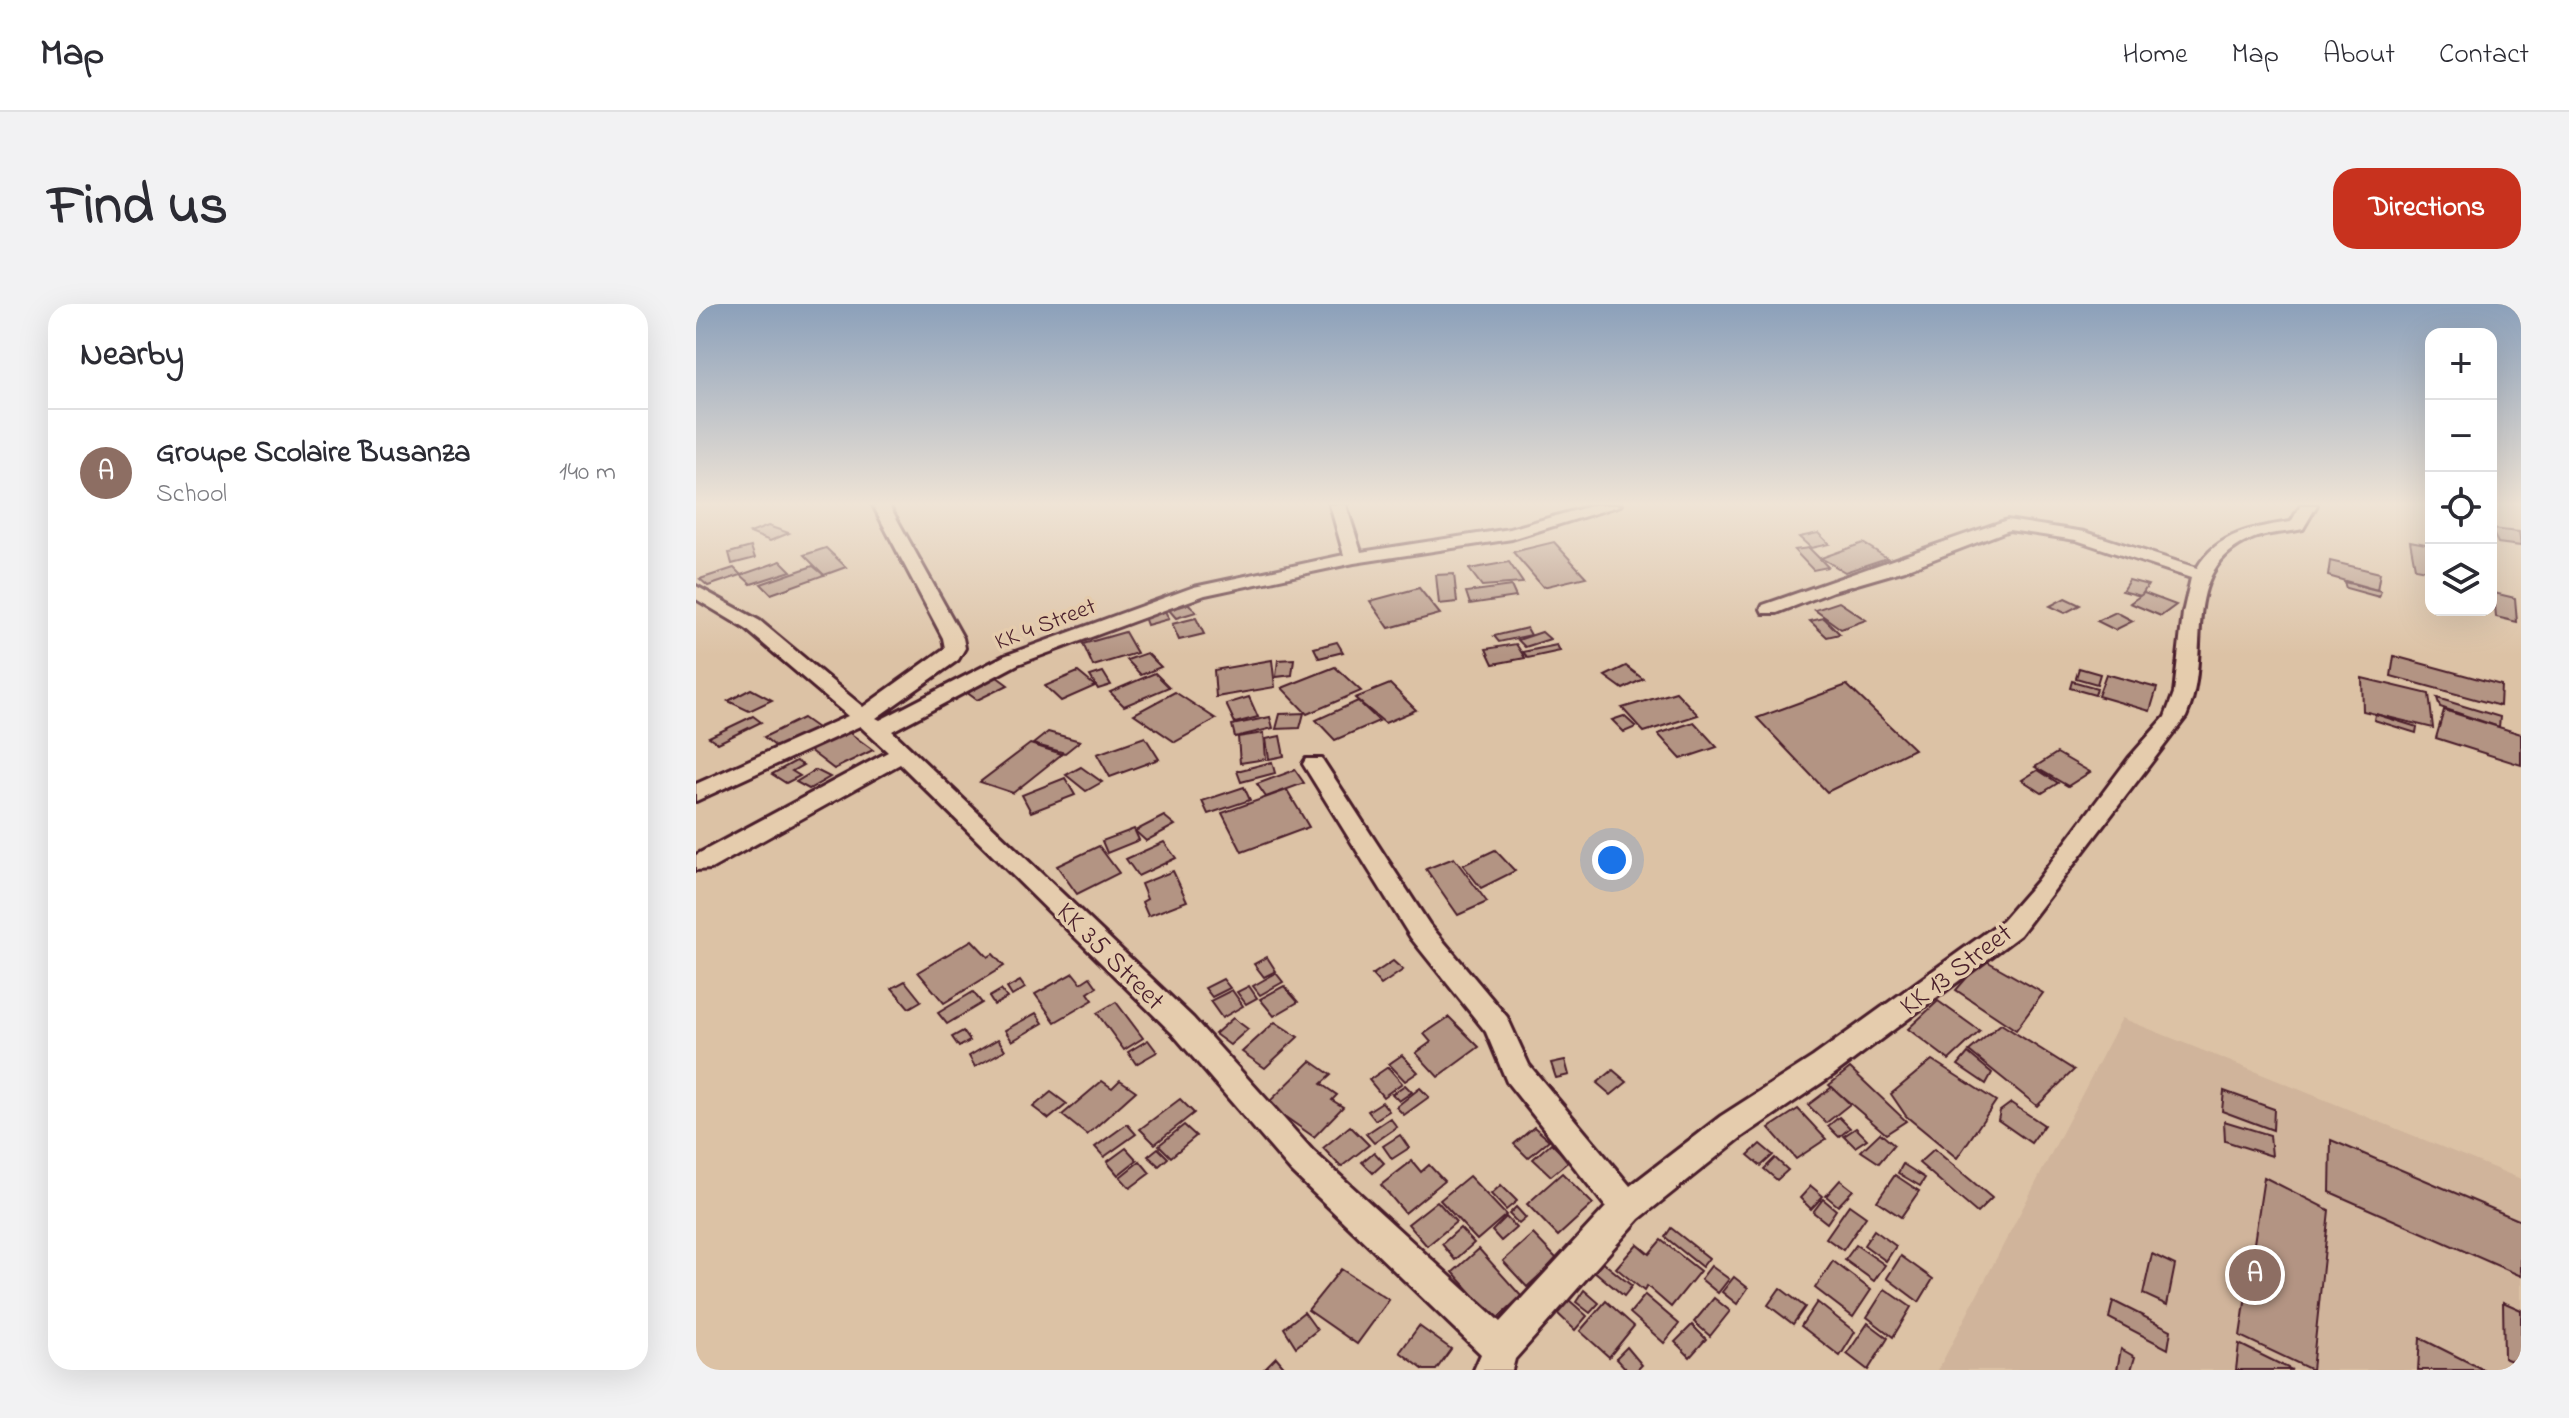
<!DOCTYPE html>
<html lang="en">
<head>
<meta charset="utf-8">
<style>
  :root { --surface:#fff; --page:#f2f2f3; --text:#2b2b33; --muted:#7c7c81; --line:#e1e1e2; --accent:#c8321e }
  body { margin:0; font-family:"Indie Flower",sans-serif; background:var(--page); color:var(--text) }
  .controls { position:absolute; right:24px; top:24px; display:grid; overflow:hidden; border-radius:16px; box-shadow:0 8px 32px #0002 }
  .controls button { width:72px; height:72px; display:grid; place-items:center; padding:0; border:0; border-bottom:2px solid var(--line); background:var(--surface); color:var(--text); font:40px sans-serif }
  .you { position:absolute; left:916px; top:556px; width:28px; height:28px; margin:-20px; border:6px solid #fff; border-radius:50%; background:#1a73e8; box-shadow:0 0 0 12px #1a73e833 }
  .badge { display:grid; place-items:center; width:52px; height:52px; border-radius:50%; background:var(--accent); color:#fff; font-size:26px; font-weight:700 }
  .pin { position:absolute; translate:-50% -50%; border:4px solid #fff; box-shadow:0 2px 8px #0006 }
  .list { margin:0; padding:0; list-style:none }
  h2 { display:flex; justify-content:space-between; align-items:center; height:104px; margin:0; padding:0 32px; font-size:34px }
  h2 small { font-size:26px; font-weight:400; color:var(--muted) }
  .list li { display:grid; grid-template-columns:52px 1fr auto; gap:24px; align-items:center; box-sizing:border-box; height:128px; padding:0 32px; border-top:2px solid var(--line) }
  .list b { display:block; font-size:30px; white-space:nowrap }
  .list p { margin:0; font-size:26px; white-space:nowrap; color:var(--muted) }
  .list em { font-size:26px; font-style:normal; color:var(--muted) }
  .icon { flex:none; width:44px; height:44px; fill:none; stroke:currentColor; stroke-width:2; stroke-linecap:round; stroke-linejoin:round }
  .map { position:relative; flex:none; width:1825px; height:1066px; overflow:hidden; border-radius:24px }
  header { display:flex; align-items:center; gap:48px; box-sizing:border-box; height:112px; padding:0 40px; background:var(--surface); border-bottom:2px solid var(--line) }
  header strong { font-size:38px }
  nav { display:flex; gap:44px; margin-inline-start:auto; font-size:28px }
  .intro { display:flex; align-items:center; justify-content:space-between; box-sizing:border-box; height:192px; padding:0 48px }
  h1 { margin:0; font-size:56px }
  .button { padding:20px 36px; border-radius:24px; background:var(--accent); color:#fff; font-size:28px; font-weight:700 }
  main { display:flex; gap:48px; padding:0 48px }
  aside { flex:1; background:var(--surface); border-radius:24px; box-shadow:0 8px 32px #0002 }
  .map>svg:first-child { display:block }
  .built { fill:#d0b49b }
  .building { fill:#b39483; stroke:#4a1f2b; stroke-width:2 }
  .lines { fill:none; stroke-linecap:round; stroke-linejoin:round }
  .street-casing { stroke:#4a1f2b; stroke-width:6 }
  .street { fill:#e5ccad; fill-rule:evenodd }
  .labels { text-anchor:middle; stroke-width:7; stroke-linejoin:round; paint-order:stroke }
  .far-street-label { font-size:24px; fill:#4a1f2b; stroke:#e5ccad }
  .street-label { font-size:28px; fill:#4a1f2b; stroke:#e5ccad }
</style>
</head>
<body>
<header>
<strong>Map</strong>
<nav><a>Home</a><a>Map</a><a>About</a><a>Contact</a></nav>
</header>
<div class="intro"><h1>Find us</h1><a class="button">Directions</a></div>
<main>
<aside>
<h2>Nearby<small></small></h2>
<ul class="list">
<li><span class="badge" style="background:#8d6e63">A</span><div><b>Groupe Scolaire Busanza</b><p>School</p></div><em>140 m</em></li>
</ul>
</aside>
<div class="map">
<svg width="1825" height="1066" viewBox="0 0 1825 1066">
  <rect width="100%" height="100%" fill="#dcc2a5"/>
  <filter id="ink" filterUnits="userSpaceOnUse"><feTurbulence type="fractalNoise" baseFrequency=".0125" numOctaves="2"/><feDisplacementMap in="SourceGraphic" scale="16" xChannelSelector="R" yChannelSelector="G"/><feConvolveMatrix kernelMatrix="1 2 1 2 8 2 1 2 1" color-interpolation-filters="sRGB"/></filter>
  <g filter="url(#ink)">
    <!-- built -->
    <polygon class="built" points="1426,714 1825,875 1825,1066 1242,1066"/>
    <!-- building -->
    <g class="building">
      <polygon points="72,222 93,229 74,237 54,229"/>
      <polygon points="1795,225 1823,228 1825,242 1802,239"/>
      <polygon points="1122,229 1133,240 1115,244 1103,233"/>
      <polygon points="1714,237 1735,241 1735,267 1719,264"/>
      <polygon points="858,238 890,273 847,283 817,248"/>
      <polygon points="1167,239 1191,254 1149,268 1125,254"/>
      <polygon points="55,243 59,254 36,260 33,249"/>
      <polygon points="130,244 150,263 128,271 108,251"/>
      <polygon points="1113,244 1132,263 1117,266 1098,246"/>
      <polygon points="85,257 95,267 55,280 45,271"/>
      <polygon points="1634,257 1684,269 1681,286 1632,272"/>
      <polygon points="813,258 827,279 786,282 773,265"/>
      <polygon points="117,262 128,271 75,290 65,280"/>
      <polygon points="38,264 45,271 12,282 4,275"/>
      <polygon points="758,270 761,298 743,300 740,271"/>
      <polygon points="1433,276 1452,281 1445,292 1426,287"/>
      <polygon points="1648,278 1685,287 1683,293 1650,284"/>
      <polygon points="815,282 820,293 774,300 770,288"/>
      <polygon points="723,284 744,310 693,324 674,297"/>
      <polygon points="1448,289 1480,301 1465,312 1434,299"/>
      <polygon points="1798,289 1819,294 1821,318 1800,313"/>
      <polygon points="1369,294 1384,301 1369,309 1354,302"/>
      <polygon points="1143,298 1170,316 1145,325 1119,306"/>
      <polygon points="493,300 500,308 480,314 473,306"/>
      <polygon points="469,307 473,315 451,321 448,313"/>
      <polygon points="1420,308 1437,317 1419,326 1401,317"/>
      <polygon points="500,314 508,330 483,336 476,320"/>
      <polygon points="1128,314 1144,330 1131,333 1114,317"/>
      <polygon points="831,324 835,331 803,338 798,332"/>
      <polygon points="429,328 441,349 397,362 387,340"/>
      <polygon points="846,328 854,335 829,343 822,336"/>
      <polygon points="641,338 647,348 623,354 618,344"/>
      <polygon points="820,340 829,354 797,360 790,345"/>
      <polygon points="861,341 864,347 832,354 827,348"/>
      <polygon points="451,349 465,363 445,371 431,356"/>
      <polygon points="1698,352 1805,381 1804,402 1695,372"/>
      <polygon points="598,355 596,371 580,373 582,356"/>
      <polygon points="576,356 579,383 520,393 518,366"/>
      <polygon points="930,362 947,375 927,385 909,372"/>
      <polygon points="639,363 665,387 611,410 586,384"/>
      <polygon points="1383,364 1404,370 1401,380 1380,374"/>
      <polygon points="382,368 399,382 365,397 349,382"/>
      <polygon points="407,368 415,381 402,385 394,372"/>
      <polygon points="459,369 473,383 428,402 414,388"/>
      <polygon points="297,370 312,381 281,396 266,385"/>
      <polygon points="1410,370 1461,384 1454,407 1402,392"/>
      <polygon points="1666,374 1733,390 1737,424 1667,407"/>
      <polygon points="1376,377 1401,384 1399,391 1374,384"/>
      <polygon points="694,380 720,406 689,419 659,394"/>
      <polygon points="1151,381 1218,445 1131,488 1061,414"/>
      <polygon points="55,385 76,396 53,407 32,397"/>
      <polygon points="479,388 520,415 479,438 438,410"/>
      <polygon points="980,388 1002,411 948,428 926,404"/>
      <polygon points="553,393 562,413 539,419 530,400"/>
      <polygon points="1741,394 1804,413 1803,423 1744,403"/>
      <polygon points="662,397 683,417 639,436 620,416"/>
      <polygon points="1748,406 1825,430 1825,461 1740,434"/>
      <polygon points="608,409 604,424 580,425 584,410"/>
      <polygon points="1679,410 1721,423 1720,429 1678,416"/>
      <polygon points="57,412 65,418 22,439 13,433"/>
      <polygon points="928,412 940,423 928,428 916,416"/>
      <polygon points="574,413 577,424 539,433 536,421"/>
      <polygon points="107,414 124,426 84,446 68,433"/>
      <polygon points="998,418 1021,443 985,455 962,430"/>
      <polygon points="151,427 177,446 138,465 113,446"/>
      <polygon points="352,428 384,437 369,449 337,440"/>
      <polygon points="568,429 570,455 544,459 542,433"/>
      <polygon points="584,432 588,452 573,455 570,435"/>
      <polygon points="449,433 463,455 414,473 401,450"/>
      <polygon points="334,440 366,450 317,489 284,478"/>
      <polygon points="1361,449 1394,468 1372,482 1339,463"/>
      <polygon points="100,457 107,461 96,467 104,472 90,479 76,470"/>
      <polygon points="576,458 579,469 545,478 541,467"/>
      <polygon points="385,463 406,478 390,487 370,471"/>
      <polygon points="120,466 134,473 113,485 100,478"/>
      <polygon points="599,466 608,479 570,493 561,480"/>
      <polygon points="1342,466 1362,479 1346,489 1326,476"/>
      <polygon points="369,474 379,491 335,508 326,491"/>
      <polygon points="548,483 554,496 512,510 506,497"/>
      <polygon points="591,486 613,523 546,548 526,509"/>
      <polygon points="468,512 479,521 450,537 439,527"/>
      <polygon points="438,525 443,536 411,549 406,537"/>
      <polygon points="468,538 480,554 442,572 430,555"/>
      <polygon points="403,542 423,569 381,590 361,562"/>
      <polygon points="799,546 819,567 785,584 767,561"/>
      <polygon points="758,554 791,598 762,611 730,565"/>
      <polygon points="477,567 491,597 452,612 446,598 451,595 445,580"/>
      <polygon points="276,636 292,653 297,650 308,662 248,699 222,668"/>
      <polygon points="571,653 580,667 568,673 558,660"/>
      <polygon points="1287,655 1347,689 1320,726 1260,686"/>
      <polygon points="697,657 707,666 685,681 676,671"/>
      <polygon points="377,669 385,679 394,673 401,683 392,689 397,696 359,718 339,690"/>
      <polygon points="580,669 587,678 564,691 557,682"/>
      <polygon points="527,675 534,684 516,693 509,684"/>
      <polygon points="209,677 225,697 213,704 196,684"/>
      <polygon points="324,677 329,684 316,692 311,684"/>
      <polygon points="553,682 561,694 550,700 541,688"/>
      <polygon points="588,682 602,698 578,712 564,695"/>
      <polygon points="305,686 311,694 298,701 293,693"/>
      <polygon points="536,686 547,702 526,714 514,697"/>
      <polygon points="277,688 286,699 251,720 242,709"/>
      <polygon points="1242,697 1284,727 1253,756 1212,725"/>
      <polygon points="420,698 447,734 428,746 401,709"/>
      <polygon points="340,709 347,719 316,737 309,726"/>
      <polygon points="753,713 783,743 742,773 720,749 735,738 728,730"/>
      <polygon points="537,714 552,725 534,741 519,730"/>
      <polygon points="579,718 602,733 569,764 546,748"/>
      <polygon points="1305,720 1378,766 1341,802 1273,747"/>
      <polygon points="267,727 274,737 263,743 256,733"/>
      <polygon points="302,735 309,746 279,763 273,752"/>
      <polygon points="452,736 461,748 440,760 432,748"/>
      <polygon points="1272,749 1296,769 1290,780 1262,761"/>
      <polygon points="706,751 722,768 709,777 693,760"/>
      <polygon points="869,756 873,771 860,774 855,759"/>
      <polygon points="1236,756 1300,797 1261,854 1210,812 1195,790"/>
      <polygon points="615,757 635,771 625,780 641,791 636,796 647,803 618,833 571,800"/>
      <polygon points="692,763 706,779 687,793 673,776"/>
      <polygon points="1154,764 1210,817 1190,830 1133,781"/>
      <polygon points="917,766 931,778 915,791 901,779"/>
      <polygon points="424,776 440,787 391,831 366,811 406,777 416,784"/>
      <polygon points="709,781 716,788 703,797 696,790"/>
      <polygon points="1136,783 1154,800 1130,819 1112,801"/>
      <polygon points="724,784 733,793 708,811 700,803"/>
      <polygon points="1528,787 1578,805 1577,826 1526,807"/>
      <polygon points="355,788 371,800 353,815 337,803"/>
      <polygon points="484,795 498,809 459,840 444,825"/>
      <polygon points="686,798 693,807 679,816 672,807"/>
      <polygon points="1315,799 1348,821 1335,839 1302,816 1304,807"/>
      <polygon points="1102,805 1130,835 1100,855 1073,824"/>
      <polygon points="1143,813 1154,824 1143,833 1132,822"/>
      <polygon points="694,814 701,823 678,839 670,830"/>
      <polygon points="1528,817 1574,831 1576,852 1529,837"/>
      <polygon points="431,820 440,830 408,853 399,843"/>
      <polygon points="488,821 500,832 475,853 463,841"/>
      <polygon points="654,822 673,841 645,863 627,844"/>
      <polygon points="838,823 853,836 832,854 818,840"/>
      <polygon points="1160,824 1171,835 1159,843 1148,832"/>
      <polygon points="1184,829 1198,841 1183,859 1165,847"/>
      <polygon points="704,831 713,844 696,855 687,842"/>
      <polygon points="1635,836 1825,917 1825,972 1634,888"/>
      <polygon points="855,839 873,857 855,872 837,855"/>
      <polygon points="1064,840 1077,851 1065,862 1052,851"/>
      <polygon points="430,844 441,856 422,871 411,858"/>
      <polygon points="462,844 472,854 463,862 452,852"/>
      <polygon points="1238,845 1296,894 1281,909 1223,859"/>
      <polygon points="678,848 688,859 677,869 666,858"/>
      <polygon points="1079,854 1092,866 1081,876 1068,865"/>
      <polygon points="444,857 454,869 434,884 424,873"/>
      <polygon points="716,857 725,868 733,861 748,877 709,909 685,881"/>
      <polygon points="1207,860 1229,874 1224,882 1202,869"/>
      <polygon points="866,869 897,900 862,932 831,900"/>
      <polygon points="1199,871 1223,887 1205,913 1181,897"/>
      <polygon points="773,872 810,911 781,936 744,896"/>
      <polygon points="1568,873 1633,906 1616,1066 1544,1032"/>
      <polygon points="1144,876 1157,886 1142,902 1130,892"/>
      <polygon points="805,881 821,897 810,906 795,890"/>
      <polygon points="1115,882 1127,892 1115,905 1104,894"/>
      <polygon points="1127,895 1140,906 1131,919 1117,908"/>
      <polygon points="741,897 760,918 731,942 712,920"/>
      <polygon points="1153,901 1170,913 1147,946 1130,934"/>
      <polygon points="820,903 830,914 823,920 813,910"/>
      <polygon points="810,913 820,924 805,937 796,927"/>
      <polygon points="764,924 778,939 759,956 746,940"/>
      <polygon points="975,924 1013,954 1006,963 969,933"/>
      <polygon points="1178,926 1200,942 1190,957 1168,941"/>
      <polygon points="837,930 861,955 831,983 807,957"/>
      <polygon points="965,936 1004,967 975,1003 951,982 948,987 920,964 941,940 953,950"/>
      <polygon points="1160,941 1189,961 1178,977 1149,956"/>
      <polygon points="783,945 825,992 800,1016 757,968"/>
      <polygon points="1456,950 1479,961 1471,1001 1447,990"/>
      <polygon points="1205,952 1237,975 1223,998 1191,974"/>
      <polygon points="904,956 936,982 928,992 897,966"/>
      <polygon points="1137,957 1175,986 1157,1013 1119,984"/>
      <polygon points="1015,962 1033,975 1022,989 1005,975"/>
      <polygon points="645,965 693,996 661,1040 612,1006"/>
      <polygon points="1038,973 1052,984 1041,1000 1026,988"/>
      <polygon points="1084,984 1109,1003 1097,1020 1072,1001"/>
      <polygon points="1189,985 1215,1003 1197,1033 1171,1013"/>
      <polygon points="888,986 903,999 894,1009 880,998"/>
      <polygon points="949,991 983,1020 968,1039 934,1009"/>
      <polygon points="1018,994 1034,1007 1014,1032 998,1018"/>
      <polygon points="873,996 891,1012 879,1026 860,1008"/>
      <polygon points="910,997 938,1022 913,1053 884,1027"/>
      <polygon points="1417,997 1475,1026 1472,1045 1413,1014"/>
      <polygon points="1121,998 1159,1028 1144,1052 1105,1022"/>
      <polygon points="1807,998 1825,1006 1825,1061 1808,1054"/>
      <polygon points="608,1008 621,1026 600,1043 588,1024"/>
      <polygon points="1172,1019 1192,1034 1172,1066 1151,1050"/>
      <polygon points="996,1021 1010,1035 994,1053 979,1038"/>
      <polygon points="723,1022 755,1045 740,1066 728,1066 704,1048"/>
      <polygon points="1724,1034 1788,1066 1722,1066"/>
      <polygon points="1543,1040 1596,1066 1540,1066"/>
      <polygon points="931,1043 946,1061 941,1066 931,1066 920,1054"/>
      <polygon points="1425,1045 1439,1053 1435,1066 1421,1066"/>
      <polygon points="580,1053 591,1066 567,1066"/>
    </g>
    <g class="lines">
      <defs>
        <path id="street" d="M 177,201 L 193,201 L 267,334 L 269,344 L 262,356 L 180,414 L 184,416 L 308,352 L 498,283 L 648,251 L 634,201 L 650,201 L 665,248 L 814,225 L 898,201 L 925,201 L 816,235 L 658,259 L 509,291 L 322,360 L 196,427 L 497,714 L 617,847 L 804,1018 L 910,903 L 811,778 L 790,728 L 715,634 L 607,460 L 610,455 L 626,455 L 733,620 L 811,713 L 833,761 L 934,882 L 1025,812 L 1117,753 L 1306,617 L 1340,578 L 1433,454 L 1469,413 L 1478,389 L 1487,309 L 1495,274 L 1380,236 L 1313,226 L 1209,266 L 1137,287 L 1081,309 L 1067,309 L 1065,305 L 1067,301 L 1311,216 L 1389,228 L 1501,264 C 1521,229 1559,223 1595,218 L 1605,201 L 1621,201 L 1607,225 C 1591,229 1574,228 1558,234 C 1478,266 1519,351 1490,413 L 1324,631 L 1137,771 L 1047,832 L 943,915 L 819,1055 L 816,1066 L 778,1066 L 785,1050 L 595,867 L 477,730 L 204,460 L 15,565 L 0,566 L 0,551 L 192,448 L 164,422 L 0,497 L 0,480 L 152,412 L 50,325 L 0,295 L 0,282 L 64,317 L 167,403 L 249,344 L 247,334 Z"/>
      </defs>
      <!-- street casing -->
      <use href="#street" class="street-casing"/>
      <!-- street -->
      <use href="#street" class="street"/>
    </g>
  </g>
  <!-- sky -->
  <linearGradient id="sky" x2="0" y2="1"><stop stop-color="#8ba0ba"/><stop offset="0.57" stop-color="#efe4d6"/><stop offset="1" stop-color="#efe4d6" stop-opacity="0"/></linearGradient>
  <rect width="1825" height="351" fill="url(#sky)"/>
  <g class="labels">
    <!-- far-street labels -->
    <g class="far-street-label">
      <text transform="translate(349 319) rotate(-21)" y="8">KK 4 Street</text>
    </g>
    <!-- street labels -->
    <g class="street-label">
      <text transform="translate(416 651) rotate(45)" y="10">KK 35 Street</text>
      <text transform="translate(1259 664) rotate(-37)" y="10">KK 13 Street</text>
    </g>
  </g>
</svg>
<div class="controls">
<button>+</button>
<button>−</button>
<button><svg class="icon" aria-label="locate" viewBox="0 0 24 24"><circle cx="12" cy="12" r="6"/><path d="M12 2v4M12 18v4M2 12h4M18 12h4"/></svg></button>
<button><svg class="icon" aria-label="layers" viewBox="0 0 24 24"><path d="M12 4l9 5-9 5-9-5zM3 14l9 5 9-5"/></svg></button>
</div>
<div class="you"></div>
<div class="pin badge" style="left:1559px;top:971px;background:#8d6e63">A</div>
</div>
</main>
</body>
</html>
